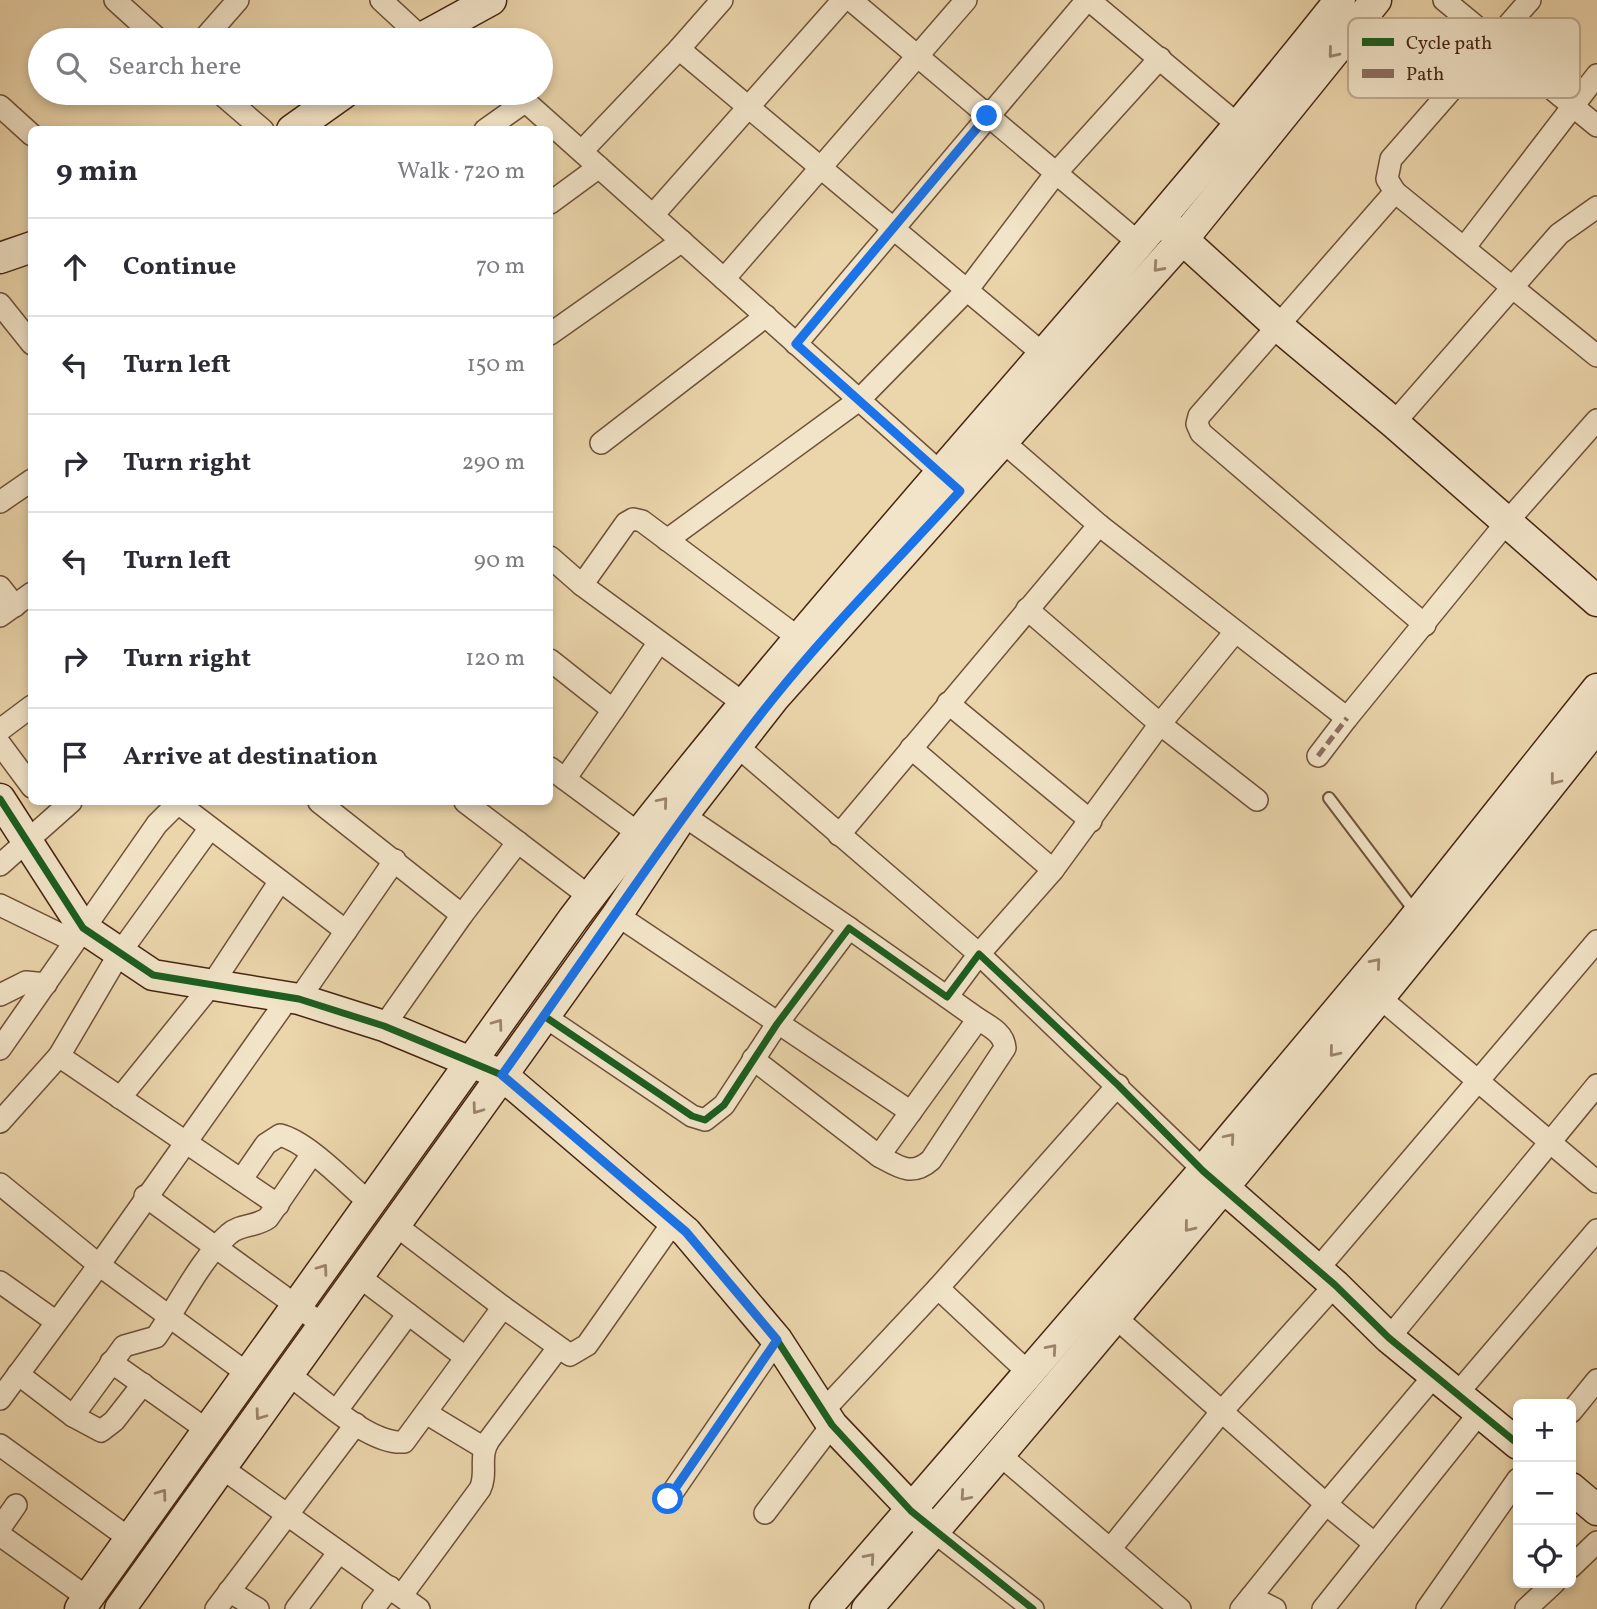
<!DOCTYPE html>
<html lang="en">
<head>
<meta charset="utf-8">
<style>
  :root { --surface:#fff; --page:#f2f2f3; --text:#2b2b33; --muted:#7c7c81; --line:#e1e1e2 }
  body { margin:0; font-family:Vollkorn,serif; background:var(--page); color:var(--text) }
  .controls { position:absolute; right:21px; bottom:21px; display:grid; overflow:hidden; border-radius:10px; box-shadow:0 4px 10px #0003 }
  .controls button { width:63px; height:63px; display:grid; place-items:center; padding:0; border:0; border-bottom:2px solid var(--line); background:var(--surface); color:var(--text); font:35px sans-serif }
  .stop { position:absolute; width:21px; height:21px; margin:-16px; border:5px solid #1a73e8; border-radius:50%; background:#fff }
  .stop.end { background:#1a73e8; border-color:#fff; box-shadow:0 2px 7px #0008 }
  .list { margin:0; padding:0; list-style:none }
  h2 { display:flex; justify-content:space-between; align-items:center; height:91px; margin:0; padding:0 28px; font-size:30px }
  h2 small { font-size:23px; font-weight:400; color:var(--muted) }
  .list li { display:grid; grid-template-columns:46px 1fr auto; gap:21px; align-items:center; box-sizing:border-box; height:98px; padding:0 28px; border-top:2px solid var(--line) }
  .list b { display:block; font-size:26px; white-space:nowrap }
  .list em { font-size:23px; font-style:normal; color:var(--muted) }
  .icon { flex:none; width:38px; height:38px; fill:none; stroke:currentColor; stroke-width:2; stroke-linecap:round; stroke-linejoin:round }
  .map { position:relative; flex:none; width:1597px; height:1609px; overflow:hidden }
  .search { position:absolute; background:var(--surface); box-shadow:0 4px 10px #0003; left:28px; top:28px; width:525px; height:77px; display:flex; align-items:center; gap:18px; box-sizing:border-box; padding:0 24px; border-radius:38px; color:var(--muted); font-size:26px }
  .panel { position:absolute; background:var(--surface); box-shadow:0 4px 10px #0003; left:28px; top:126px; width:525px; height:679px; border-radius:10px }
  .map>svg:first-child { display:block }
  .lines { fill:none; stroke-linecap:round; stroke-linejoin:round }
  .lane-casing { stroke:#6f5138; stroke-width:14 }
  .street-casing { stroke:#6f5138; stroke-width:24 }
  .secondary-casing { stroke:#462512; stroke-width:33 }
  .lane { stroke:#f2e4c8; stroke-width:10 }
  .street { stroke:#f2e4c8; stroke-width:21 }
  .secondary { stroke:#f2e4c8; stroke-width:30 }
  .quiet { stroke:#8d6e63; stroke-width:5; stroke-dasharray:10 5; stroke-linecap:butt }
  .cycleway-casing { stroke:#f2e4c8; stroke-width:11 }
  .cycleway { stroke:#1b5e20; stroke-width:7 }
  .oneway { stroke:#9c846d }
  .route { stroke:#1a73e8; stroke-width:9 }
  .key { fill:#f2e4c8; stroke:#beab91; stroke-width:2 }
  .key-label { font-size:19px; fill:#462512 }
</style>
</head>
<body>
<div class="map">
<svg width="1597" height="1609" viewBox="0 0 1597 1609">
  <rect width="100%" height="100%" fill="#ebd5ab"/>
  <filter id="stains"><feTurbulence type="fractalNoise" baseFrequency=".00286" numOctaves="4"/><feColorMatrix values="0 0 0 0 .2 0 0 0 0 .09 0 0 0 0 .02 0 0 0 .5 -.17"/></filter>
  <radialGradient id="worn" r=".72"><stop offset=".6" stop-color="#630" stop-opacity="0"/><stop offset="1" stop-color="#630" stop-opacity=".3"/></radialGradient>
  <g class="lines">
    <defs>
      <polyline id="lane" points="1329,798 1416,913"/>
      <g id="street">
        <polyline points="115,0 159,40"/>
        <polyline points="381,0 422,38"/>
        <polyline points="722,0 679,49 1042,353"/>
        <polyline points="851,0 1139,243"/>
        <polyline points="1089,0 1238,125"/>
        <polyline points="1444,0 1597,126"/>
        <polyline points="1530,0 1391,159 1387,179 1395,192 1597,356"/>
        <polyline points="203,40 238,0"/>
        <polyline points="220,93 263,130"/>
        <polyline points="516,93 951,482"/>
        <polyline points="0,106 32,135"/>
        <polyline points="485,130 526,101"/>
        <polyline points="582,151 679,49"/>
        <polyline points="1395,192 1199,416 1197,424 1201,433 1425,625"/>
        <polyline points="550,203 599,167"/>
        <polyline points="653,215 843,0"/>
        <polyline points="1464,248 1597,75"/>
        <polyline points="724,279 966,0"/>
        <polyline points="0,304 32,344"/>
        <polyline points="550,334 682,241"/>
        <polyline points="796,344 1087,0"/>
        <polyline points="1394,423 1559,234 1597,207"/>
        <polyline points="993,433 1099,525 1347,718 1506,523 1597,420"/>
        <polyline points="601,443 766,316"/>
        <polyline points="0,502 32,480"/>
        <polyline points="667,540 859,400 968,289 1056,173 1160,58"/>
        <polyline points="550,557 582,585 743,703"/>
        <polyline points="582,585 626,523 633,519 642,521 800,639"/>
        <polyline points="0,587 15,606"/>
        <polyline points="1027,609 1160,724 1257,800"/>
        <polyline points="0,616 32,593"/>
        <polyline points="550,660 613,710 659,642"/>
        <polyline points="948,703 1091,821"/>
        <polyline points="0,730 32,706"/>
        <polyline points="0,744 32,787"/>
        <polyline points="737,746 979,954 1053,870 1160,724 1235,632"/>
        <polyline points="911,748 1053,870"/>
        <polyline points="1318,756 1347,718"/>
        <polyline points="550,768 638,833"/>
        <polyline points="565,779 613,710"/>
        <polyline points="319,802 462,915 384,1026"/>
        <polyline points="465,802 590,897"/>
        <polyline points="178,803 346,931"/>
        <polyline points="683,815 849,928"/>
        <polyline points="839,835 1099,525"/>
        <polyline points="0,865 71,802"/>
        <polyline points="0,905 74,941"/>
        <polyline points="462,915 518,842"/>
        <polyline points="617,915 911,1112"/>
        <polyline points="1597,941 1478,1081 1597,1182"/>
        <polyline points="0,995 26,982 46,984"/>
        <polyline points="299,999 395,860"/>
        <polyline points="544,1016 692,1116 705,1120 724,1105 777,1024 849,928 947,997 979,954 1213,1179"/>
        <polyline points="0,1049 157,824 179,802"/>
        <polyline points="59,1056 278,1205"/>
        <polyline points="753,1059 879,1156 978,1019 947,997"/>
        <polyline points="120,1098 213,983 280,881"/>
        <polyline points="0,1122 59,1056 119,954 210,828"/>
        <path d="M 879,1156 C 899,1167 912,1177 931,1160 L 1005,1048 C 1004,1033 989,1026 978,1019"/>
        <path d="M 241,1180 L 266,1144 L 280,1135 C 308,1142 347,1184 370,1203"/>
        <polyline points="0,1184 99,1265 0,1399"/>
        <polyline points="145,1196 323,1325"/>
        <polyline points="394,1224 503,1307"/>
        <polyline points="1317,1270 1478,1081 1379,997"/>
        <polyline points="357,1275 465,1357"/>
        <polyline points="0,1282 55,1321"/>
        <polyline points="938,1288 1030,1374"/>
        <polyline points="1115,1317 1326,1504 1241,1609"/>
        <polyline points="1389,1338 1597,1085"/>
        <polyline points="111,1362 207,1430"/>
        <polyline points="18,1374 73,1416 101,1431 114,1421 143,1384"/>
        <polyline points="248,1374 99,1265 289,997"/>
        <path d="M 289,1375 C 318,1395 369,1445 404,1442 L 503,1307 L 570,1355 L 587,1345 L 674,1221"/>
        <polyline points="1457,1394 1597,1230"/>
        <polyline points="337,1410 408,1314"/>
        <polyline points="822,1412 938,1288 1118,1085"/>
        <polyline points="1571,1412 1597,1380"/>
        <polyline points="426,1413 484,1448"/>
        <path d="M 73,1416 L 124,1346 L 156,1337 C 178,1306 201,1258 229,1234 C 240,1224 256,1227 268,1218 L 312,1154"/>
        <polyline points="0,1445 130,1539"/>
        <polyline points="1000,1455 1180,1609"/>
        <polyline points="222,1468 419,1609"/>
        <polyline points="668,1499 777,1340"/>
        <polyline points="765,1513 832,1425"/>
        <polyline points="0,1528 16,1505"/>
        <polyline points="933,1531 1033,1609"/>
        <polyline points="0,1535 88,1598"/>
        <polyline points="1375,1544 1326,1504 1434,1376"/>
        <polyline points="1111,1548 1222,1411 1335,1285"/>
        <polyline points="1571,1567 1597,1542"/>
        <polyline points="229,1591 258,1609"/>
        <path d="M 402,1595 L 480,1489 C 488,1473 478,1457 489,1440 L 558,1348"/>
        <polyline points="1251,1597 1275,1609"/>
        <polyline points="216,1609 356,1424"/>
        <polyline points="296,1609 339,1552"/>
        <polyline points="373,1609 390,1587"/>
        <polyline points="1323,1609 1481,1411"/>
        <polyline points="1427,1609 1518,1479"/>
        <polyline points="1526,1609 1554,1583"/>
      </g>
      <g id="secondary">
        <polyline points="418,40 491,0"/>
        <polyline points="292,130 344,93"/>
        <polyline points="1169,227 1279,327 1394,423 1597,601"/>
        <polyline points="0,258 32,247"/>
        <polyline points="0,799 83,928 153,975 299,999 384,1026 502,1075 686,1232 777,1340 832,1425 933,1531"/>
        <polyline points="1223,1187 1335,1285 1389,1338 1518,1444"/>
        <polyline points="1571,1488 1597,1510"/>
        <path d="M 80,1609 L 573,919 C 814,601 1092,313 1340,0"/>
        <polyline points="120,1609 617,915 683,815 774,698 1183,239 1376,0"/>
        <polyline points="825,1609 1203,1171 1401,935 1597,689"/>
        <path d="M 867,1609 C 1116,1320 1360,1026 1597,726"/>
      </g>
    </defs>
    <!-- lane casing -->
    <use href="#lane" class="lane-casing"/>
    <!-- street casing -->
    <use href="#street" class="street-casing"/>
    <!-- secondary casing -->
    <use href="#secondary" class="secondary-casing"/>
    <!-- lane -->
    <use href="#lane" class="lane"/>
    <!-- street -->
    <use href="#street" class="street"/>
    <!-- secondary -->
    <use href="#secondary" class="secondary"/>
    <!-- quiet -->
    <polyline class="quiet" points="1318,756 1347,718"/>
    <defs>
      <g id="cycleway">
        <polyline points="0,799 83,928 153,975 299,999 384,1026 502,1075 686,1232 777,1340 832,1425 911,1511 1033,1609"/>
        <polyline points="544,1016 692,1116 705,1120 724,1105 777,1024 849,928 947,997 979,954 1118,1085 1203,1171 1335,1285 1389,1338 1518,1444"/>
      </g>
    </defs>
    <!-- cycleway casing -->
    <use href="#cycleway" class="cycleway-casing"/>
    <!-- cycleway -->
    <use href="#cycleway" class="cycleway"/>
  </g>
  <!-- one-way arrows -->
  <defs><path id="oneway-chevron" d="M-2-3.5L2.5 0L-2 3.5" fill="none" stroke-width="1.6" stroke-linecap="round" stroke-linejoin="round" transform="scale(1.75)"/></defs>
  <g class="oneway">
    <use href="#oneway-chevron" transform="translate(1333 53) rotate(129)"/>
    <use href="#oneway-chevron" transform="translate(1158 267) rotate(132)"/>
    <use href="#oneway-chevron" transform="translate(1555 780) rotate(128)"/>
    <use href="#oneway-chevron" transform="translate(663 802) rotate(-50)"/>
    <use href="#oneway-chevron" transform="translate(1376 963) rotate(-49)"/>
    <use href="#oneway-chevron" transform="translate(498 1024) rotate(-54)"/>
    <use href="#oneway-chevron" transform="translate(1334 1052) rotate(129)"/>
    <use href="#oneway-chevron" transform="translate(477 1109) rotate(126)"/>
    <use href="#oneway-chevron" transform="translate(1230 1138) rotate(-50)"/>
    <use href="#oneway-chevron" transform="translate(1189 1227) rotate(129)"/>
    <use href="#oneway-chevron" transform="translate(323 1269) rotate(-54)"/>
    <use href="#oneway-chevron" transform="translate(1052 1349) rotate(-49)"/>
    <use href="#oneway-chevron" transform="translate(260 1415) rotate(126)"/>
    <use href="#oneway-chevron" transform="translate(162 1494) rotate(-54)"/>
    <use href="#oneway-chevron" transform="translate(965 1496) rotate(131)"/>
    <use href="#oneway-chevron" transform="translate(870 1558) rotate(-49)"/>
  </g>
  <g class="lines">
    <!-- route -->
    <path class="route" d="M 668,1499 L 777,1340 L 686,1232 L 502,1075 C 592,949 676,821 772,700 C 830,627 898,560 960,491 L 796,344 L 987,116"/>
  </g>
  <!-- legend -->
  <rect x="1348" y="18" width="232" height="80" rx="10" class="key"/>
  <rect x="1362" y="38" width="32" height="8" fill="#1b5e20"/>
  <rect x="1362" y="69" width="32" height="9" fill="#8d6e63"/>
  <g class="key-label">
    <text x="1406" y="49">Cycle path</text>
    <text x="1406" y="80">Path</text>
  </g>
  <rect width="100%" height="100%" filter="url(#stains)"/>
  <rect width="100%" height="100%" fill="url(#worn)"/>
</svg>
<div class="controls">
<button>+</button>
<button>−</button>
<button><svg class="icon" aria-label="locate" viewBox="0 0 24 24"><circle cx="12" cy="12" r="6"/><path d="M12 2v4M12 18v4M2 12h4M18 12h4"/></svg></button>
</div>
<div class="stop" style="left:668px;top:1499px"></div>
<div class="stop end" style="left:987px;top:116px"></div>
<div class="search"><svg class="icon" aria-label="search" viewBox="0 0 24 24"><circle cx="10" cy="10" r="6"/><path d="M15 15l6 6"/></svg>Search here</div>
<section class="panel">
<h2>9 min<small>Walk · 720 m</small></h2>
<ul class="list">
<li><svg class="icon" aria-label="ahead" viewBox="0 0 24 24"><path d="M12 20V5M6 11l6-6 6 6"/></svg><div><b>Continue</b></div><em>70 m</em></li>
<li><svg class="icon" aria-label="left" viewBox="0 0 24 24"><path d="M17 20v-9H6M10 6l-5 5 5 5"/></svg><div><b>Turn left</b></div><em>150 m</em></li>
<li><svg class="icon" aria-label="right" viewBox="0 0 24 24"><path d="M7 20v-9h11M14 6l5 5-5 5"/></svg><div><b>Turn right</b></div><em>290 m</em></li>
<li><svg class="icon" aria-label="left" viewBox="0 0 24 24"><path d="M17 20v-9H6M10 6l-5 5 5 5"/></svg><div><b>Turn left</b></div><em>90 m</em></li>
<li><svg class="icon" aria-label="right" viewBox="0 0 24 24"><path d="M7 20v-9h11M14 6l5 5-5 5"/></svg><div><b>Turn right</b></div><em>120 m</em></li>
<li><svg class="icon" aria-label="arrive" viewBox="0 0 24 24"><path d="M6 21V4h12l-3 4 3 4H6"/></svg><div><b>Arrive at destination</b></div></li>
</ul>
</section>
</div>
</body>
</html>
